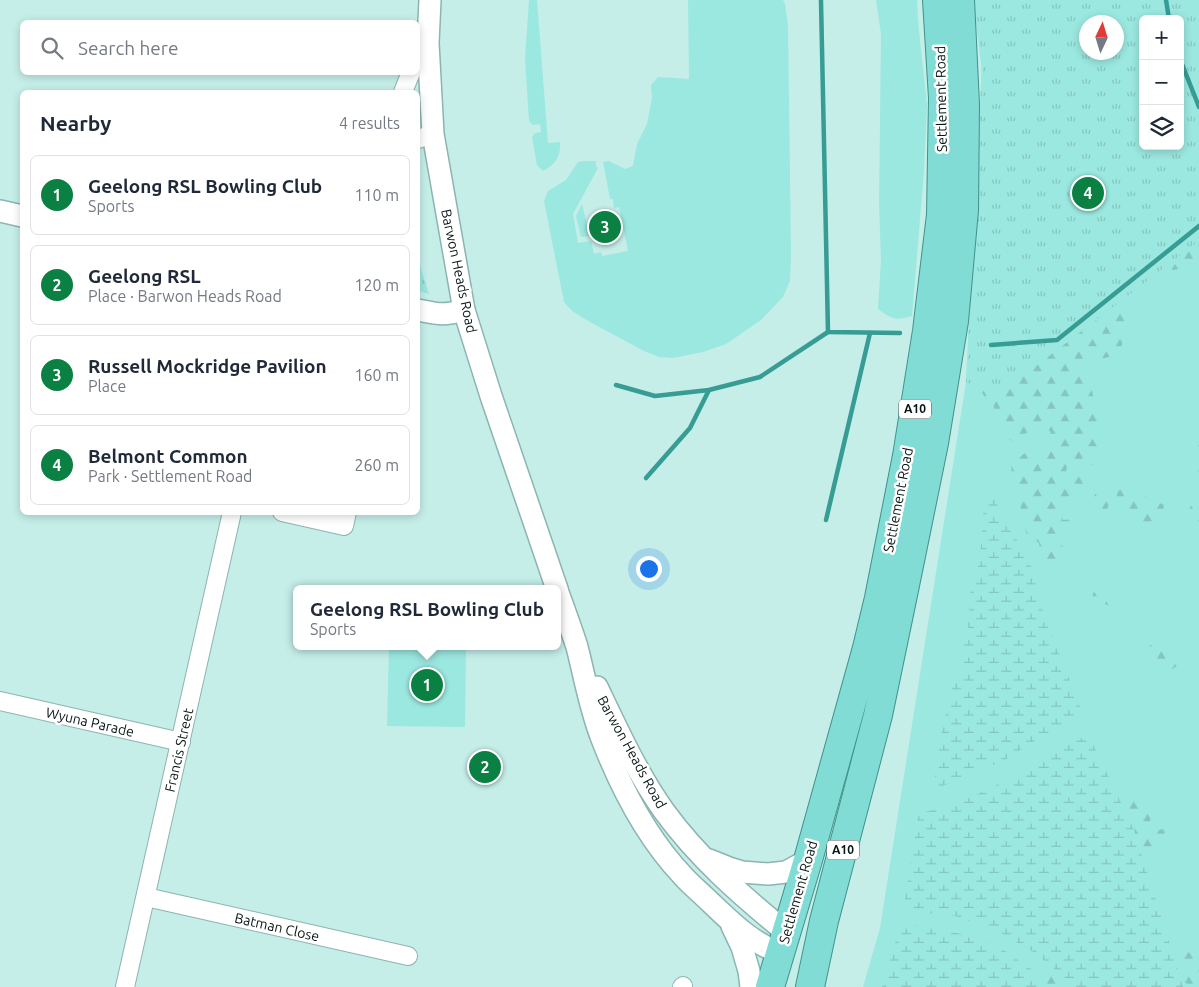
<!DOCTYPE html>
<html lang="en">
<head>
<meta charset="utf-8">
<style>
  :root { --surface:#fff; --page:#f6f6f7; --text:#1f2937; --muted:#747a83; --line:#e0e1e3; --accent:#0b8043 }
  body { margin:0; font-family:Ubuntu,sans-serif; background:var(--page); color:var(--text) }
  .controls { position:absolute; right:15px; top:15px; display:grid; overflow:hidden; border-radius:8px; box-shadow:0 2px 8px #0003 }
  .controls button { width:45px; height:45px; display:grid; place-items:center; padding:0; border:0; border-bottom:1px solid var(--line); background:var(--surface); color:var(--text); font:25px sans-serif }
  .compass { position:absolute; left:1079px; top:15px; width:45px; height:45px; border-radius:50%; background:var(--surface); box-shadow:0 2px 8px #0003; rotate:4deg }
  .you { position:absolute; left:648px; top:568px; width:18px; height:18px; margin:-12px; border:4px solid #fff; border-radius:50%; background:#1a73e8; box-shadow:0 0 0 8px #1a73e833 }
  .badge { display:grid; place-items:center; width:32px; height:32px; border-radius:50%; background:var(--accent); color:#fff; font-size:16px; font-weight:700 }
  .pin { position:absolute; translate:-50% -50%; border:2px solid #fff; box-shadow:0 1px 5px #0006 }
  .popup { position:absolute; left:293px; top:585px; width:268px; height:65px; box-sizing:border-box; display:grid; place-content:center; border-radius:8px; background:var(--surface); filter:drop-shadow(0 1px 4px #0005); font-size:16px; white-space:nowrap; color:var(--muted) }
  .popup b { font-size:19px; color:var(--text) }
  .popup::after { content:''; position:absolute; left:50%; top:100%; margin-left:-10px; border:10px solid transparent; border-top-color:var(--surface) }
  .list { margin:0; padding:0; list-style:none }
  h2 { display:flex; justify-content:space-between; align-items:center; height:65px; margin:0; padding:0 20px; font-size:21px }
  h2 small { font-size:16px; font-weight:400; color:var(--muted) }
  .list li { display:grid; grid-template-columns:32px 1fr auto; gap:15px; align-items:center; box-sizing:border-box; height:80px; margin:0 10px 10px; padding:0 10px; border:1px solid var(--line); border-radius:8px }
  .list b { display:block; font-size:19px; white-space:nowrap }
  .list p { margin:0; font-size:16px; white-space:nowrap; color:var(--muted) }
  .list em { font-size:16px; font-style:normal; color:var(--muted) }
  .icon { flex:none; width:28px; height:28px; fill:none; stroke:currentColor; stroke-width:2; stroke-linecap:round; stroke-linejoin:round }
  .map { position:relative; flex:none; width:1199px; height:987px; overflow:hidden }
  .search { position:absolute; background:var(--surface); box-shadow:0 2px 8px #0003; left:20px; top:20px; width:400px; height:55px; display:flex; align-items:center; gap:12px; box-sizing:border-box; padding:0 18px; border-radius:8px; color:var(--muted); font-size:19px }
  .panel { position:absolute; background:var(--surface); box-shadow:0 2px 8px #0003; left:20px; top:90px; width:400px; height:425px; border-radius:8px }
  .map>svg:first-child { display:block }
  .green { fill:#9be8e0; fill-rule:evenodd }
  .forest { fill:url(#forest-firs) }
  .wetland { fill:url(#wetland-marsh) }
  .park { fill:url(#park-tufts); fill-rule:evenodd }
  .lines { fill:none; stroke-linecap:round; stroke-linejoin:round }
  .stream { stroke:#369c94; stroke-width:4.5 }
  .minor-casing { stroke:#8cb4b0; stroke-width:20 }
  .tertiary-casing { stroke:#8cb4b0; stroke-width:24 }
  .trunk-casing { stroke:#41918b; stroke-width:30 }
  .minor { stroke:#fff; stroke-width:18 }
  .tertiary { stroke:#fff; stroke-width:21 }
  .trunk { stroke:#80dcd4; stroke-width:28 }
  .labels { text-anchor:middle; stroke-width:5; stroke-linejoin:round; paint-order:stroke }
  .shield { fill:#fff; stroke:#515c5b; stroke-width:1 }
  .shield-label { font-size:12px; font-weight:bold; fill:#071615 }
  .street-label { font-size:14px; fill:#071615; stroke:#fff }
</style>
</head>
<body>
<div class="map">
<svg width="1199" height="987" viewBox="0 0 1199 987">
  <defs>
    <pattern id="forest-firs" width="22" height="20" patternUnits="userSpaceOnUse" patternTransform="scale(1.25)"><rect width="22" height="20" fill="#9be8e0"/><path d="M5 1l3.5 6h-7zM16 11l3.5 6h-7z" fill="#84c6bf"/></pattern>
    <pattern id="wetland-marsh" width="20" height="14" patternUnits="userSpaceOnUse" patternTransform="scale(1.25)"><rect width="20" height="14" fill="#9be8e0"/><path d="M1 5h8M5 5V1M11 12h8M15 12V8" fill="none" stroke="#84c6bf"/></pattern>
    <pattern id="park-tufts" width="24" height="20" patternUnits="userSpaceOnUse" patternTransform="scale(1.25)"><rect width="24" height="20" fill="#9be8e0"/><path d="M3 7l-1-3M5 7V3M7 7l1-3M15 17l-1-3M17 17v-4M19 17l1-3" fill="none" stroke="#84c6bf"/></pattern>
  </defs>
  <rect width="100%" height="100%" fill="#c5eee9"/>
  <!-- green -->
  <g class="green">
    <path d="M 529,0 L 537,0 L 548,143 L 560,142 C 561,156 556,164 543,171 L 537,165 L 532,137 L 535,133 L 541,132 L 540,124 L 533,125 L 529,121 L 525,59 Z"/>
    <polygon points="688,0 783,0 785,4 788,25 791,255 790,281 783,297 761,320 726,344 703,352 673,358 659,357 644,351 590,322 572,311 564,302 544,201 548,191 566,180 578,162 584,161 596,161 596,166 598,168 573,214 578,243 591,241 594,254 601,252 602,256 628,251 619,207 614,208 613,199 610,199 603,162 609,161 625,169 633,166 637,144 647,124 652,98 651,85 658,77 689,79"/>
    <path d="M 876,0 L 917,0 L 919,31 L 927,104 L 924,171 L 912,316 C 895,321 892,319 878,309 L 881,260 L 879,204 L 881,34 Z"/>
    <path d="M 973,0 L 1199,0 L 1199,987 L 863,987 L 880,928 L 966,382 L 982,71 ZM 1143,19 L 1180,19 L 1180,146 L 1143,146 ZM 1086,22 L 1116,22 L 1116,52 L 1086,52 Z"/>
    <polygon points="582,204 590,236 581,237 576,216"/>
    <polygon points="389,646 466,646 465,727 387,726"/>
  </g>
  <!-- forest -->
  <g class="forest">
    <polygon points="1199,238 1199,270 1185,268 1173,270 1165,267"/>
    <path d="M 1123,303 L 1128,305 L 1130,317 L 1119,333 L 1123,337 L 1121,351 C 1111,358 1101,360 1089,357 L 1084,360 L 1086,366 L 1089,377 L 1102,437 L 1099,458 L 1096,465 L 1074,465 L 1067,467 L 1066,472 L 1084,475 L 1082,491 L 1075,495 L 1072,506 L 1062,516 L 1063,520 L 1073,519 L 1073,525 C 1068,529 1062,530 1057,534 L 1058,542 L 1064,547 L 1066,555 L 1055,569 L 1043,570 L 1039,563 L 1041,555 L 1039,543 L 1026,533 L 1025,524 L 1020,505 L 1013,488 L 1011,464 C 1025,455 1023,450 1041,447 L 1051,432 C 1034,422 1027,434 1013,442 C 998,433 995,417 993,401 L 985,397 L 982,393 L 984,390 L 1116,304 Z"/>
    <polygon points="1199,441 1199,481 1196,472 1192,465 1194,453 1194,442"/>
    <polygon points="1125,489 1145,496 1164,505 1163,511 1148,526 1126,520 1126,511 1124,505 1120,503 1117,497 1117,490"/>
    <path d="M 1101,492 C 1108,496 1112,503 1106,510 L 1097,509 L 1093,501 L 1095,494 Z"/>
    <polygon points="1199,498 1199,525 1196,520 1187,518 1190,507"/>
    <polygon points="1100,589 1110,592 1117,604 1115,608 1105,604 1092,603 1093,593"/>
    <path d="M 1159,636 L 1163,638 L 1177,660 L 1177,666 C 1162,678 1156,663 1147,654 L 1150,645 L 1156,645 L 1155,639 Z"/>
    <path d="M 1132,799 L 1141,801 L 1152,807 C 1152,815 1149,821 1150,829 L 1156,830 L 1164,829 L 1166,832 L 1156,840 L 1154,848 L 1149,855 L 1145,852 L 1140,838 L 1134,834 L 1135,828 L 1128,810 L 1128,802 Z"/>
    <polygon points="1185,952 1193,953 1199,957 1199,987 1193,987 1184,982 1178,959"/>
    <polygon points="1049,971 1068,986 1069,987 1039,986 1038,974"/>
  </g>
  <!-- wetland -->
  <g class="wetland">
    <polygon points="993,491 996,502 1008,527 1019,543 1030,563 1046,622 1079,703 1082,715 1062,724 1003,761 933,790 942,730 954,681 966,676 963,668 961,645 969,635 968,624 971,590 980,560 984,504"/>
    <polygon points="1081,738 1092,742 1134,830 1183,987 1075,987 1069,981 1035,953 999,932 955,916 903,911 918,817 924,812 953,805 991,788"/>
    <polygon points="901,923 979,937 1007,952 1038,974 1039,986 1040,987 882,987"/>
  </g>
  <!-- park -->
  <g class="park">
    <path d="M 974,0 L 1199,0 L 1199,241 L 997,396 L 966,382 L 982,64 ZM 1143,19 L 1180,19 L 1180,146 L 1143,146 ZM 1086,22 L 1116,22 L 1116,52 L 1086,52 Z"/>
    <polygon points="418,259 429,294 418,291"/>
  </g>
  <g class="lines">
    <!-- stream -->
    <g class="stream">
      <polyline points="1166,0 1169,19"/>
      <polyline points="821,1 828,332 900,333"/>
      <polyline points="1180,59 1199,107"/>
      <polyline points="991,345 1057,340 1199,226"/>
      <polyline points="616,385 655,396 709,390 760,377 828,332"/>
      <polyline points="646,478 690,428 709,390"/>
      <polyline points="826,520 870,333"/>
    </g>
    <defs>
      <g id="minor">
        <polyline points="403,92 411,72"/>
        <polyline points="418,139 433,134"/>
        <polyline points="282,512 344,526 347,512"/>
        <polyline points="0,701 181,742"/>
        <polyline points="146,897 408,956"/>
        <polyline points="125,987 232,512"/>
        <polyline points="682,987 683,986"/>
      </g>
      <g id="tertiary">
        <polyline points="430,0 428,43 433,134 464,310 491,396 557,589"/>
        <polyline points="0,211 22,216"/>
        <path d="M 418,310 C 438,314 443,316 464,310"/>
        <path d="M 557,590 C 564,609 571,628 577,647 C 585,678 590,709 602,739 C 621,788 646,837 683,876 C 691,885 701,893 710,902 C 731,922 752,943 780,953"/>
        <path d="M 597,687 C 617,729 637,773 664,811 C 698,858 742,896 786,932"/>
        <polyline points="709,860 729,868 742,872 768,874 786,872 808,860"/>
        <polyline points="732,926 742,947 749,971 751,987"/>
      </g>
      <g id="trunk">
        <polyline points="770,987 808,860 867,648 879,598 907,456 927,331 941,215 943,98 937,0"/>
        <polyline points="810,987 824,921 878,715 904,590 934,443 954,321 964,210 965,104 960,0"/>
      </g>
    </defs>
    <!-- minor casing -->
    <use href="#minor" class="minor-casing"/>
    <!-- tertiary casing -->
    <use href="#tertiary" class="tertiary-casing"/>
    <!-- trunk casing -->
    <use href="#trunk" class="trunk-casing"/>
    <!-- minor -->
    <use href="#minor" class="minor"/>
    <!-- tertiary -->
    <use href="#tertiary" class="tertiary"/>
    <!-- trunk -->
    <use href="#trunk" class="trunk"/>
  </g>
  <g class="labels">
    <!-- shield labels -->
    <g class="shield">
      <rect x="899" y="399.5" width="32" height="19" rx="4"/>
      <rect x="827" y="840.5" width="32" height="19" rx="4"/>
    </g>
    <g class="shield-label">
      <text x="915" y="413">A10</text>
      <text x="843" y="854">A10</text>
    </g>
    <!-- street labels -->
    <g class="street-label">
      <text transform="translate(941 99) rotate(-91)" y="5">Settlement Road</text>
      <text transform="translate(459 271) rotate(78)" y="5">Barwon Heads Road</text>
      <text transform="translate(898 500) rotate(-79)" y="5">Settlement Road</text>
      <text transform="translate(90 722) rotate(13)" y="5">Wyuna Parade</text>
      <text transform="translate(179 750) rotate(-77)" y="5">Francis Street</text>
      <text transform="translate(632 752) rotate(61)" y="5">Barwon Heads Road</text>
      <text transform="translate(798 892) rotate(-74)" y="5">Settlement Road</text>
      <text transform="translate(277 927) rotate(13)" y="5">Batman Close</text>
    </g>
  </g>
</svg>
<div class="controls">
<button>+</button>
<button>−</button>
<button><svg class="icon" aria-label="layers" viewBox="0 0 24 24"><path d="M12 4l9 5-9 5-9-5zM3 14l9 5 9-5"/></svg></button>
</div>
<svg class="compass" viewBox="-18 -18 36 36"><path d="M0-13l5 13h-10z" fill="#e53935"/><path d="M0 13l5-13h-10z" fill="#747a83"/></svg>
<div class="you"></div>
<div class="pin badge" style="left:427px;top:685px">1</div>
<div class="popup"><b>Geelong RSL Bowling Club</b>Sports</div>
<div class="pin badge" style="left:485px;top:767px">2</div>
<div class="pin badge" style="left:605px;top:227px">3</div>
<div class="pin badge" style="left:1088px;top:193px">4</div>
<div class="search"><svg class="icon" aria-label="search" viewBox="0 0 24 24"><circle cx="10" cy="10" r="6"/><path d="M15 15l6 6"/></svg>Search here</div>
<section class="panel">
<h2>Nearby<small>4 results</small></h2>
<ul class="list">
<li><span class="badge">1</span><div><b>Geelong RSL Bowling Club</b><p>Sports</p></div><em>110 m</em></li>
<li><span class="badge">2</span><div><b>Geelong RSL</b><p>Place · Barwon Heads Road</p></div><em>120 m</em></li>
<li><span class="badge">3</span><div><b>Russell Mockridge Pavilion</b><p>Place</p></div><em>160 m</em></li>
<li><span class="badge">4</span><div><b>Belmont Common</b><p>Park · Settlement Road</p></div><em>260 m</em></li>
</ul>
</section>
</div>
</body>
</html>
